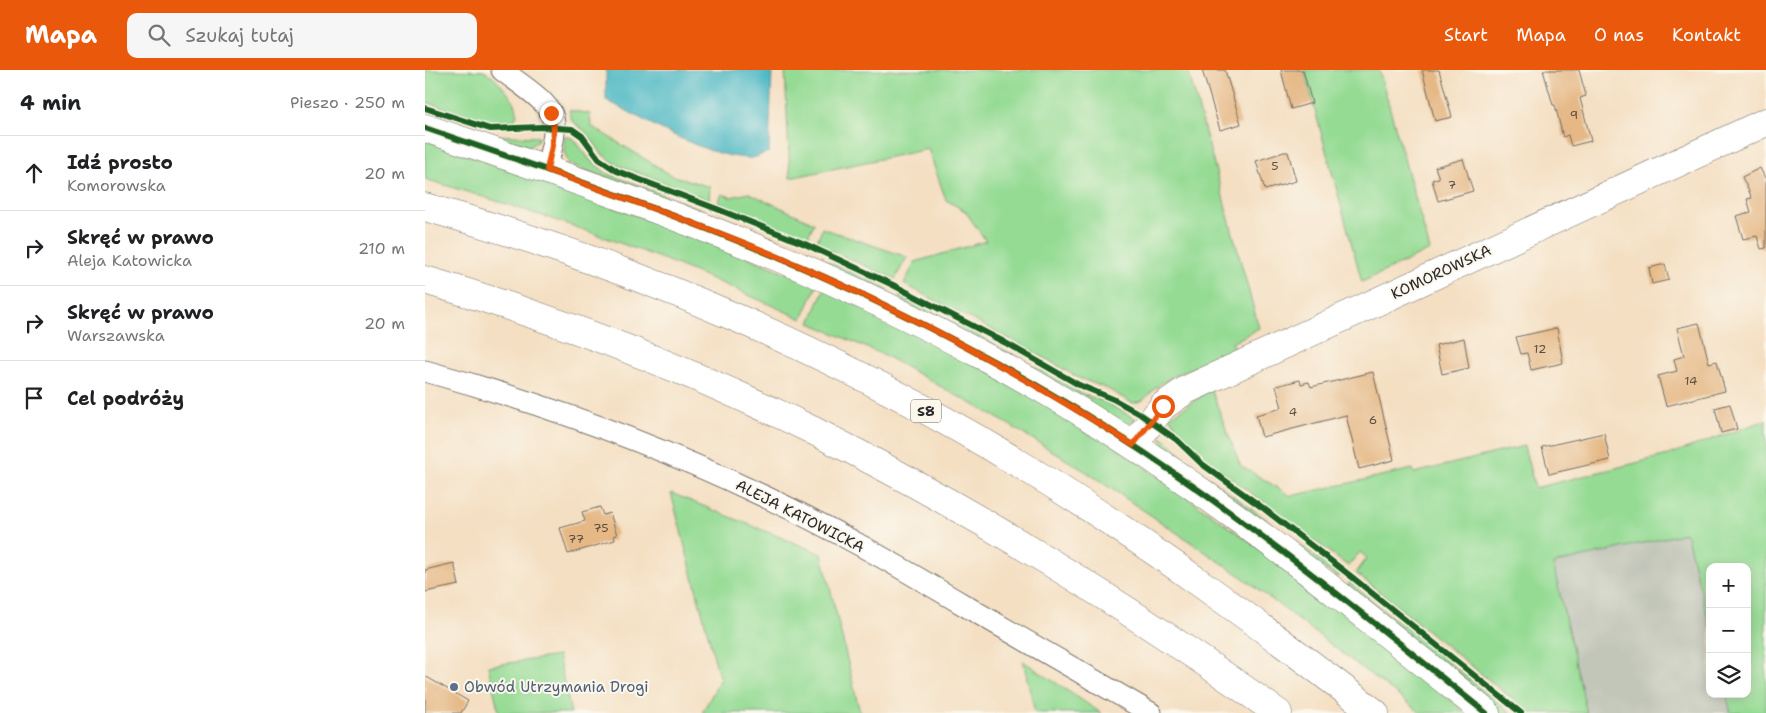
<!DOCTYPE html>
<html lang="pl">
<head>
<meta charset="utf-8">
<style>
  :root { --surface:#fff; --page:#f6f6f6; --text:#202124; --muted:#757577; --line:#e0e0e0; --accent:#ea580c }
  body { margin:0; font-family:"Shantell Sans",sans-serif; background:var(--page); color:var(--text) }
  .controls { position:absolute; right:15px; bottom:15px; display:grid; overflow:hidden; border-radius:10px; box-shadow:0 2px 12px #0003 }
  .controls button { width:45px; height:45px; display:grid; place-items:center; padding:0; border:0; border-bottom:1px solid var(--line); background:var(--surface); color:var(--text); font:25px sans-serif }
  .stop { position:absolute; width:15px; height:15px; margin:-11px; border:4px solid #ea580c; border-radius:50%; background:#fff }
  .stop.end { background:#ea580c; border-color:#fff; box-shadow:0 1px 5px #0008 }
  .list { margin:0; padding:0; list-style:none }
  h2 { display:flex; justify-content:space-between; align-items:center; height:65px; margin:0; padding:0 20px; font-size:21px }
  h2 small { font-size:16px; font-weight:400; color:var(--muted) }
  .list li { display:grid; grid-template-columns:32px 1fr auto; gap:15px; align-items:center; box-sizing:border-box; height:75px; padding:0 20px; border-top:1px solid var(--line) }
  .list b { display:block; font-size:19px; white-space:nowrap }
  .list p { margin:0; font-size:16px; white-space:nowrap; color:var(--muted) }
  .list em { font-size:16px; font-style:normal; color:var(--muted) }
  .icon { flex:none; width:28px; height:28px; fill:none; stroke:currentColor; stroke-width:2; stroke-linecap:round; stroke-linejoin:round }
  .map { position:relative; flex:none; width:1341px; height:643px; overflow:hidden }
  header { display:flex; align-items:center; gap:30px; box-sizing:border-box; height:70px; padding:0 25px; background:var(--accent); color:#fff }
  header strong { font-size:24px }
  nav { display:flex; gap:28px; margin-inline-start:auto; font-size:18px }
  .search { width:350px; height:45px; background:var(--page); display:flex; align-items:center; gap:12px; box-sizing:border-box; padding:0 18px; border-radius:10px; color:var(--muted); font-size:19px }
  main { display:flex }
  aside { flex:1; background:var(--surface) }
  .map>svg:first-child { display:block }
  .industrial { fill:#c2c6b9 }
  .green { fill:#95db94; stroke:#608360 }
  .water { fill:#4bb8c4; stroke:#3b7278 }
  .building { fill:#e5b885 }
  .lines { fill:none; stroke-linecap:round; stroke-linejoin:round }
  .street-casing { stroke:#716a60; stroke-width:23 }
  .secondary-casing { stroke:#716a60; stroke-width:29 }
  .highway-casing { stroke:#716a60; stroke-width:29 }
  .street { stroke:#fff; stroke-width:21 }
  .secondary { stroke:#fff; stroke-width:28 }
  .highway { stroke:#fff; stroke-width:28 }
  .cycleway-casing { stroke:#fbf7ec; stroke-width:9 }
  .cycleway { stroke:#1b5e20; stroke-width:6 }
  .route { stroke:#ea580c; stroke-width:6 }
  .service-dot { fill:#5c6f8a; stroke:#fbf7ec; stroke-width:2 }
  .labels { text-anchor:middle; stroke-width:4; stroke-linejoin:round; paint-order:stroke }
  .number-label { font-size:12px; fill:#5a4e42 }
  .shield { fill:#fbf7ec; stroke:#696865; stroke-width:1 }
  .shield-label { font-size:14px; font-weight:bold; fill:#2b2b2b }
  .street-label { font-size:15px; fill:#2b2b2b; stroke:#fbf7ec }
  .service-label { font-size:15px; fill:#4e5e75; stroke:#fbf7ec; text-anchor:start }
</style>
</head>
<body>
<header>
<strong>Mapa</strong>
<div class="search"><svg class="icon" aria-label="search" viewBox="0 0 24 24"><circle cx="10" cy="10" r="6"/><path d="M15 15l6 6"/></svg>Szukaj tutaj</div>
<nav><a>Start</a><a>Mapa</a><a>O nas</a><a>Kontakt</a></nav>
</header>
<main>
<aside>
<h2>4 min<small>Pieszo · 250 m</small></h2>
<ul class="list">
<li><svg class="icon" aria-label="ahead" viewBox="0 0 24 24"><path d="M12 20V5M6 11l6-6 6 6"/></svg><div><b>Idź prosto</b><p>Komorowska</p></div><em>20 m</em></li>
<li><svg class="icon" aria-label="right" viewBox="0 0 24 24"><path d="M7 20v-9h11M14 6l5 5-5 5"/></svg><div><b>Skręć w prawo</b><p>Aleja Katowicka</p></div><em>210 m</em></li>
<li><svg class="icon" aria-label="right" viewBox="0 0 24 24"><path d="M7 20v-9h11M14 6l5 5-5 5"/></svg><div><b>Skręć w prawo</b><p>Warszawska</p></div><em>20 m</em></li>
<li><svg class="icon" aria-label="arrive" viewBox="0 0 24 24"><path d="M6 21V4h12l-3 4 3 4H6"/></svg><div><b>Cel podróży</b></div></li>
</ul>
</aside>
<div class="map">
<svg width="1341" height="643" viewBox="0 0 1341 643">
  <rect width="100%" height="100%" fill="#fbf7ec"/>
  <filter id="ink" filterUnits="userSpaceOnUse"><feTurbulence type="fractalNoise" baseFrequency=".02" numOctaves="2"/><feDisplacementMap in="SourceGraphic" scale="10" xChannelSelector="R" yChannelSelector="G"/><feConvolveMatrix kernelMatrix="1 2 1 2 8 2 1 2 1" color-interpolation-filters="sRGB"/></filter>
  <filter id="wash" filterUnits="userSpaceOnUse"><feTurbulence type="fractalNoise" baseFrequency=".0096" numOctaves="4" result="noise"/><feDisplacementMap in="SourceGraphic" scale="20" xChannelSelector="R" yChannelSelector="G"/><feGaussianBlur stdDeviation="1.12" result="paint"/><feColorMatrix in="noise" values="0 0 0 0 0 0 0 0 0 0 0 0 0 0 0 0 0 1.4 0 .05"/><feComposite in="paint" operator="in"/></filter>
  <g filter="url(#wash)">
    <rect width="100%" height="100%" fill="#f4dfc2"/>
    <!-- industrial -->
    <polygon class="industrial" points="1261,463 1285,557 1285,624 1301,624 1306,643 1162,643 1127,494"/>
    <!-- green -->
    <g class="green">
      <path d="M 0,0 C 11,0 52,0 59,1 C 70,7 80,19 87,29 C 92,36 94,44 89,51 L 61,52 L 0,32 Z"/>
      <polygon points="360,0 763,0 834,258 807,273 809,280 751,305 736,313 717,331 707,333 683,319 654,308 602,278 479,214 490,192 561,171 540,141 521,130 503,79 365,108"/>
      <polygon points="879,0 954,0 1005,180 937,212"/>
      <polygon points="144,40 165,44 166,56 246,105 285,117 284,130 192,95 177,84 161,62 147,51"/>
      <polygon points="58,64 64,65 114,67 112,71 102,79"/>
      <polygon points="140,66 149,69 165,90 181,103 278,140 276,142 144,94 139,82"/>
      <path d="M 0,70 L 274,168 L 392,215 L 377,249 C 317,222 257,195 195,173 C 131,149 65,129 0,109 Z"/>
      <polygon points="324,123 389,153 382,169 293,133 297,124 306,127"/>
      <polygon points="292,146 377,180 374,182 294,149"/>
      <polygon points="397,158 482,187 470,209 391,174"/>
      <polygon points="387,184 464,220 461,222 388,190"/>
      <polygon points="399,219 562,300 683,371 855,493 1042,643 996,643 813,504 663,403 583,354 461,286 385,253"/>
      <polygon points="474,225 556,267 657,324 678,331 711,349 705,353 697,354 475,229"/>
      <polygon points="786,319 815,395 866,426 988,399 989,403 1099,376 1110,418 1243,385 1341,350 1341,643 1306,643 1301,624 1322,624 1322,497 1285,497 1285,557 1261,463 1128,494 1162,643 1105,643 931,503 942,488 935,482 923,496 825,422 775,386 752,363 748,351 744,348"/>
      <path d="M 736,367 C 750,376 760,390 773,400 C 821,435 869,469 915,506 L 911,507 L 741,383 Z"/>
      <polygon points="246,423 397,484 435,643 277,643 295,610"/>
      <polygon points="924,512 1086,643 1076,643 970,558 923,516"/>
      <polygon points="133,586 146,643 74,643 63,596"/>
      <polygon points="598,591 676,643 610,643"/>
    </g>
    <!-- water -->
    <path class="water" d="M 181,0 L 347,0 L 344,82 C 337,84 329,89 322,88 C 279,86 220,50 181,30 Z"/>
    <g id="blocks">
      <!-- building -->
      <g class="building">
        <polygon points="777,0 800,0 816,54 795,60"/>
        <polygon points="856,0 878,0 887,33 866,39"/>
        <polygon points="997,0 1014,0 1027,47 1010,51"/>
        <polygon points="1118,0 1154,0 1161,26 1155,28 1166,71 1146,76 1143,65 1138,67 1130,35 1128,35"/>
        <polygon points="859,82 863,82 871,111 840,120 831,91"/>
        <polygon points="1038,89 1048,121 1013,131 1007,110 1014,108 1010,97"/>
        <polygon points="1335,98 1341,110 1341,178 1336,179 1332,166 1318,169 1311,146 1326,142 1322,129 1327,128 1317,107"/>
        <polygon points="1240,194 1244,210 1227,214 1224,198"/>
        <polygon points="1274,253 1284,293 1292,291 1300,321 1241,336 1233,306 1252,301 1249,289 1259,286 1252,258"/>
        <polygon points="1132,258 1138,293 1106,300 1102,283 1096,284 1091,267"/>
        <polygon points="1039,268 1044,298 1017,304 1011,275"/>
        <polygon points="948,302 969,390 934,399 921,345 837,367 831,345 857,338 851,316 875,310 876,314 884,312 886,317"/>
        <polygon points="1305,334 1312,359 1296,363 1290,338"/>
        <polygon points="1179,363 1185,390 1124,404 1117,377"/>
        <polygon points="175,437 178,445 185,443 192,465 189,466 190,470 143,484 135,458 160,451 157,442"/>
        <polygon points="29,493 34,515 0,522 0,500"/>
        <polygon points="0,606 43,631 36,643 0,643"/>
      </g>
    </g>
  </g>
  <g filter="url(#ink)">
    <use href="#blocks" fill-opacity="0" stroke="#716a60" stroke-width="1"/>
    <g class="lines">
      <defs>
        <g id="street">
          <path d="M 77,0 C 90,11 121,29 127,45 C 133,61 125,83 121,100"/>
          <path d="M 0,301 C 114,332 227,373 334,424 C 406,457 475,497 544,538 C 604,573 665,608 726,643"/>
        </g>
        <g id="secondary">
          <path d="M 0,58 C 120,99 240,140 357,189 C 427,218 495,252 562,288 C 743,384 902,515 1061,643"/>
          <polyline points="708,375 738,336 761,320 1341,52"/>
        </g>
        <g id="highway">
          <path d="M 0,137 C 209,195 418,286 603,399 C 724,473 838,557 950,643"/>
          <path d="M 0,210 C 133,249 263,299 387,360 C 550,441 705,538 853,643"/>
        </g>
      </defs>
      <!-- street casing -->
      <use href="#street" class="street-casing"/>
      <!-- secondary casing -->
      <use href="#secondary" class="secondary-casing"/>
      <!-- highway casing -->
      <use href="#highway" class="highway-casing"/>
      <!-- street -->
      <use href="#street" class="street"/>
      <!-- secondary -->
      <use href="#secondary" class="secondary"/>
      <!-- highway -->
      <use href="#highway" class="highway"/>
      <defs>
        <g id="cycleway">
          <polyline points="0,38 65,59 117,57 147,59 157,66 174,89 192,101 292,139 380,174 468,215 579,272 654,315 688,329 715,344 752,370 777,394 838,438 927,507 1096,643"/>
          <path d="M 0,58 C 120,99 240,140 357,189 C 427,218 495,252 562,288 C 743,384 902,515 1061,643"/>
        </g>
      </defs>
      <!-- cycleway casing -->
      <use href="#cycleway" class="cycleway-casing"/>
      <!-- cycleway -->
      <use href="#cycleway" class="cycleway"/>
    </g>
  </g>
  <g class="lines" filter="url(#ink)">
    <!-- route -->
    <path class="route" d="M 126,43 C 133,61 125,82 122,100 C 201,129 281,156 358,189 C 480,241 597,304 708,375 L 738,336"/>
  </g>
  <!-- markers -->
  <circle class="service-dot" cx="29" cy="617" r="5"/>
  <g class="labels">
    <!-- number labels -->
    <g class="number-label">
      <text x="1149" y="49">9</text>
      <text x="850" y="100">5</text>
      <text x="1027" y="119">7</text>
      <text x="1115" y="283">12</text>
      <text x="1266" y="315">14</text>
      <text x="868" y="346">4</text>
      <text x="948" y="354">6</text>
      <text x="176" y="462">75</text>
      <text x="151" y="473">77</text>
    </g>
    <!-- shield labels -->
    <rect class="shield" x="486" y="329.5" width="30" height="23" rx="4"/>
    <g class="shield-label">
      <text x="501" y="346">S8</text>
    </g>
    <!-- street labels -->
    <g class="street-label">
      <text transform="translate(1016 202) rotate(-25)" y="5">KOMOROWSKA</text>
      <text transform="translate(375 446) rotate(27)" y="5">ALEJA KATOWICKA</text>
    </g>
    <!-- service labels -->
    <g class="service-label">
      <text x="39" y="622">Obwód Utrzymania Drogi</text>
    </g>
  </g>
</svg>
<div class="controls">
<button>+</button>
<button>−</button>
<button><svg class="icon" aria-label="layers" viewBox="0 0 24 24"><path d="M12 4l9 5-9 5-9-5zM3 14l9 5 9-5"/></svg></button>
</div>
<div class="stop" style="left:738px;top:336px"></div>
<div class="stop end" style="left:126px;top:43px"></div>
</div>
</main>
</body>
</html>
